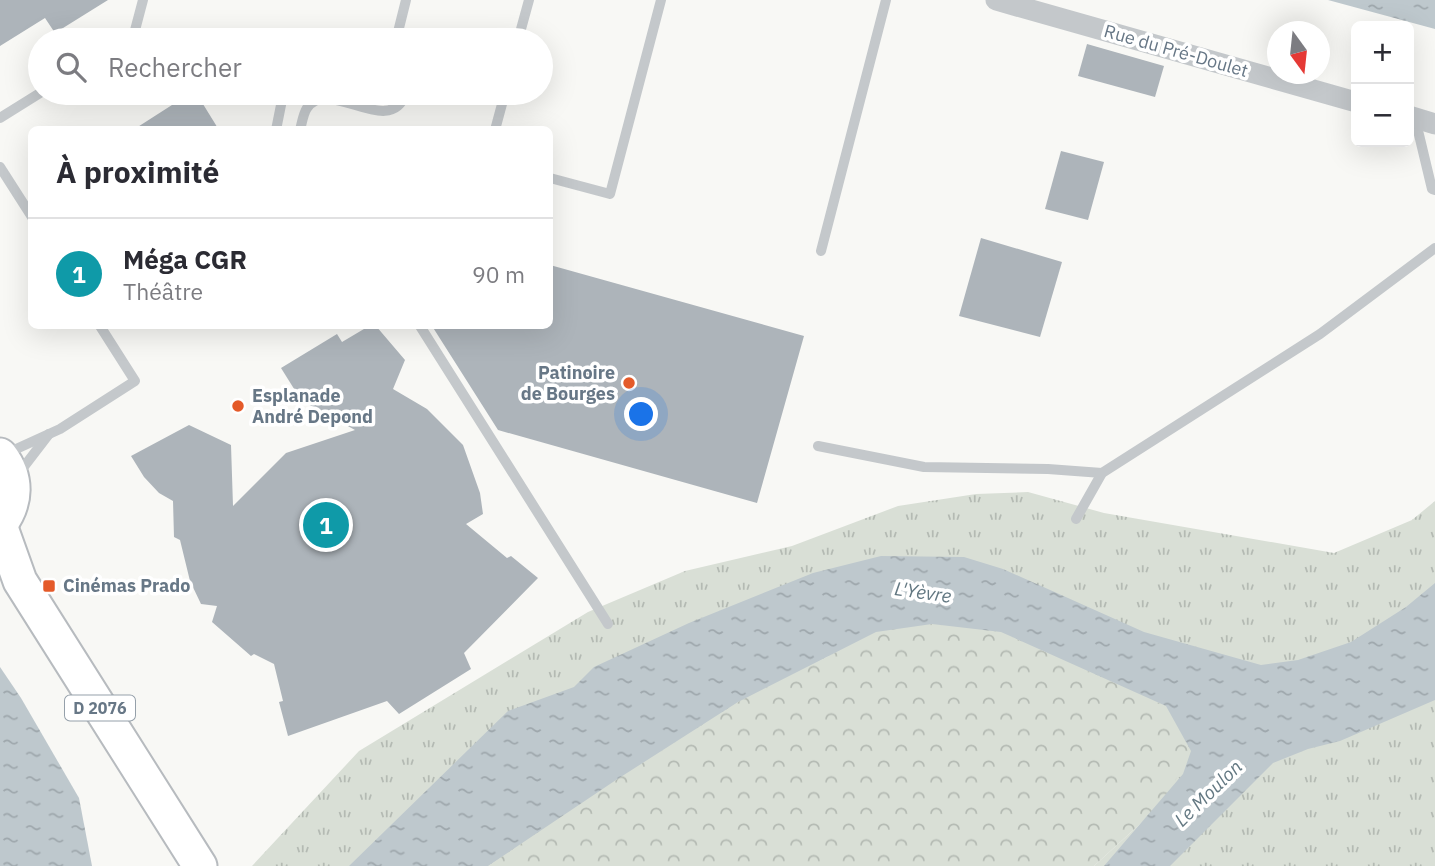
<!DOCTYPE html>
<html lang="fr">
<head>
<meta charset="utf-8">
<style>
  :root { --surface:#fff; --page:#f7f7f7; --text:#2b2b33; --muted:#7c7c81; --line:#e1e1e2; --accent:#e45a29 }
  body { margin:0; font-family:"IBM Plex Sans",sans-serif; background:var(--page); color:var(--text) }
  .controls { position:absolute; right:21px; top:21px; display:grid; overflow:hidden; border-radius:10px; box-shadow:0 7px 28px #0002 }
  .controls button { width:63px; height:63px; display:grid; place-items:center; padding:0; border:0; border-bottom:2px solid var(--line); background:var(--surface); color:var(--text); font:35px sans-serif }
  .compass { position:absolute; left:1267px; top:21px; width:63px; height:63px; border-radius:50%; background:var(--surface); box-shadow:0 7px 28px #0002; rotate:165deg }
  .you { position:absolute; left:642px; top:415px; width:24px; height:24px; margin:-18px; border:5px solid #fff; border-radius:50%; background:#1a73e8; box-shadow:0 0 0 10px #1a73e833 }
  .badge { display:grid; place-items:center; width:46px; height:46px; border-radius:50%; background:var(--accent); color:#fff; font-size:23px; font-weight:700 }
  .pin { position:absolute; translate:-50% -50%; border:4px solid #fff; box-shadow:0 2px 7px #0006 }
  .list { margin:0; padding:0; list-style:none }
  h2 { display:flex; justify-content:space-between; align-items:center; height:91px; margin:0; padding:0 28px; font-size:30px }
  h2 small { font-size:23px; font-weight:400; color:var(--muted) }
  .list li { display:grid; grid-template-columns:46px 1fr auto; gap:21px; align-items:center; box-sizing:border-box; height:112px; padding:0 28px; border-top:2px solid var(--line) }
  .list b { display:block; font-size:26px; white-space:nowrap }
  .list p { margin:0; font-size:23px; white-space:nowrap; color:var(--muted) }
  .list em { font-size:23px; font-style:normal; color:var(--muted) }
  .icon { flex:none; width:38px; height:38px; fill:none; stroke:currentColor; stroke-width:2; stroke-linecap:round; stroke-linejoin:round }
  .map { position:relative; flex:none; width:1435px; height:866px; overflow:hidden }
  .search { position:absolute; background:var(--surface); box-shadow:0 7px 28px #0002; left:28px; top:28px; width:525px; height:77px; display:flex; align-items:center; gap:18px; box-sizing:border-box; padding:0 24px; border-radius:38px; color:var(--muted); font-size:26px }
  .panel { position:absolute; background:var(--surface); box-shadow:0 7px 28px #0002; left:28px; top:126px; width:525px; height:203px; border-radius:10px }
  .map>svg:first-child { display:block }
  .grass { fill:url(#grass-tufts) }
  .forest { fill:url(#forest-crowns) }
  .water { fill:url(#water-ripples) }
  .building { fill:#adb4ba }
  .lines { fill:none; stroke-linecap:round; stroke-linejoin:round }
  .primary-casing { stroke:#b7bbbf; stroke-width:37 }
  .lane { stroke:#c4c8cb; stroke-width:10 }
  .street { stroke:#c4c8cb; stroke-width:21 }
  .primary { stroke:#fff; stroke-width:33 }
  .poi-dot { fill:#e45a29; stroke:#fff; stroke-width:2.5 }
  .labels { text-anchor:middle; stroke-width:7; stroke-linejoin:round; paint-order:stroke }
  .shield { fill:#fff; stroke:#95a0aa; stroke-width:2 }
  .shield-label { font-size:16px; font-weight:bold; fill:#677786 }
  .street-label { font-size:18px; fill:#677786; stroke:#fff }
  .poi-label { font-size:18px; font-weight:bold; fill:#677786; stroke:#fff; text-anchor:start }
  .water-label { font-size:19px; font-style:italic; fill:#637882; stroke:#fff }
</style>
</head>
<body>
<div class="map">
<svg width="1435" height="866" viewBox="0 0 1435 866">
  <defs>
    <pattern id="grass-tufts" width="24" height="20" patternUnits="userSpaceOnUse" patternTransform="scale(1.75)"><rect width="24" height="20" fill="#d9dfd6"/><path d="M3 7l-1-3M5 7V3M7 7l1-3M15 17l-1-3M17 17v-4M19 17l1-3" fill="none" stroke="#b4bab3"/></pattern>
    <pattern id="forest-crowns" width="20" height="18" patternUnits="userSpaceOnUse" patternTransform="scale(1.75)"><rect width="20" height="18" fill="#d9dfd6"/><path d="M2 6a3 3 0 1 1 6 0M12 15a3 3 0 1 1 6 0" fill="none" stroke="#b4bab3"/></pattern>
    <pattern id="water-ripples" width="26" height="14" patternUnits="userSpaceOnUse" patternTransform="scale(1.75)"><rect width="26" height="14" fill="#bec8cd"/><path d="M2 4q2-2 4 0t4 0M15 11q2-2 4 0t4 0" fill="none" stroke="#9ea7ac"/></pattern>
  </defs>
  <rect width="100%" height="100%" fill="#f8f8f5"/>
  <!-- grass -->
  <polygon class="grass" points="1028,492 1104,513 1334,553 1412,520 1435,501 1435,866 1094,866 1163,803 828,656 488,866 252,866 359,751 588,612 685,571 792,546 898,506 976,494"/>
  <!-- forest -->
  <polygon class="forest" points="932,624 1001,632 1166,706 1191,751 1163,803 1094,866 488,866 616,780 738,702 876,632"/>
  <!-- water -->
  <g class="water">
    <polygon points="1328,0 1435,0 1435,29"/>
    <polygon points="881,556 964,557 1003,569 1144,632 1261,665 1298,660 1351,642 1406,607 1435,583 1435,700 1340,741 1308,749 1273,763 1170,866 1104,866 1183,774 1191,751 1166,706 1001,632 932,624 876,632 738,702 616,780 488,866 349,866 508,711 574,687 594,667 689,623 813,573"/>
    <polygon points="0,667 21,698 79,798 92,866 0,866"/>
  </g>
  <!-- building -->
  <g class="building">
    <polygon points="0,0 108,0 55,33 45,18 0,46"/>
    <polygon points="1087,44 1164,66 1155,97 1078,76"/>
    <polygon points="186,96 189,101 198,96 219,130 133,130"/>
    <polygon points="1061,151 1104,162 1088,220 1045,209"/>
    <polygon points="981,238 1062,262 1040,337 959,316"/>
    <polygon points="550,265 804,336 757,503 498,430 432,326 550,326"/>
    <polygon points="369,326 376,326 405,360 393,389 427,409 463,445 480,493 483,514 466,524 507,558 511,556 538,578 464,653 471,669 399,714 387,701 288,736 279,702 283,701 274,664 254,654 251,656 212,622 217,606 201,604 190,581 180,540 174,537 173,501 159,493 144,477 131,456 189,425 231,445 233,506 286,453 355,430 301,400 281,368 337,334 342,342"/>
  </g>
  <g class="lines">
    <defs>
      <g id="primary">
        <path d="M 0,455 C 18,478 17,502 0,525"/>
        <polyline points="0,525 20,581 200,866"/>
      </g>
    </defs>
    <!-- primary casing -->
    <use href="#primary" class="primary-casing"/>
    <!-- lane -->
    <g class="lane">
      <polyline points="134,34 157,40"/>
      <polyline points="124,40 134,34 143,0"/>
      <polyline points="396,40 406,0"/>
      <polyline points="518,40 529,0"/>
      <polyline points="361,93 381,98 382,93"/>
      <polyline points="0,118 40,93"/>
      <polyline points="1415,118 1432,189 1435,190"/>
      <polyline points="276,130 282,100 278,93"/>
      <path d="M 300,130 C 302,123 303,114 307,108 C 330,76 389,140 406,93"/>
      <polyline points="495,130 505,93"/>
      <polyline points="0,167 32,217"/>
      <polyline points="550,178 610,194 661,0"/>
      <polyline points="821,251 886,0"/>
      <polyline points="420,326 608,624"/>
      <polyline points="818,446 924,467 1048,469 1102,473"/>
      <polyline points="3,455 60,429 135,381 100,326"/>
      <polyline points="16,477 49,434"/>
      <polyline points="1076,519 1102,473 1320,334 1435,248"/>
    </g>
    <!-- street -->
    <g class="street">
      <polyline points="996,0 1356,102"/>
      <polyline points="1409,116 1435,124"/>
    </g>
    <!-- primary -->
    <use href="#primary" class="primary"/>
  </g>
  <!-- markers -->
  <g class="poi-dot">
    <circle cx="629" cy="383" r="7"/>
    <circle cx="238" cy="406" r="7"/>
    <rect x="42" y="579" width="14" height="14" rx="3.5"/>
  </g>
  <g class="labels">
    <!-- shield labels -->
    <rect class="shield" x="65" y="695.5" width="70" height="25" rx="5"/>
    <g class="shield-label">
      <text x="100" y="714">D 2076</text>
    </g>
    <!-- street labels -->
    <g class="street-label">
      <text transform="translate(1176 51) rotate(16)" y="6">Rue du Pré-Doulet</text>
    </g>
    <!-- poi labels -->
    <g class="poi-label">
      <text x="615" y="379" text-anchor="end">Patinoire<tspan x="615" dy="21">de Bourges</tspan></text>
      <text x="252" y="402">Esplanade<tspan x="252" dy="21">André Depond</tspan></text>
      <text x="63" y="592">Cinémas Prado</text>
    </g>
    <!-- water labels -->
    <g class="water-label">
      <text transform="translate(923 592) rotate(8)" y="7">L'Yèvre</text>
      <text transform="translate(1208 793) rotate(-44)" y="7">Le Moulon</text>
    </g>
  </g>
</svg>
<div class="controls">
<button>+</button>
<button>−</button>
</div>
<svg class="compass" viewBox="-18 -18 36 36"><path d="M0-13l5 13h-10z" fill="#e53935"/><path d="M0 13l5-13h-10z" fill="#7c7c81"/></svg>
<div class="you"></div>
<div class="pin badge" style="left:326px;top:525px;background:#0f9aa8">1</div>
<div class="search"><svg class="icon" aria-label="search" viewBox="0 0 24 24"><circle cx="10" cy="10" r="6"/><path d="M15 15l6 6"/></svg>Rechercher</div>
<section class="panel">
<h2>À proximité<small></small></h2>
<ul class="list">
<li><span class="badge" style="background:#0f9aa8">1</span><div><b>Méga CGR</b><p>Théâtre</p></div><em>90 m</em></li>
</ul>
</section>
</div>
</body>
</html>
